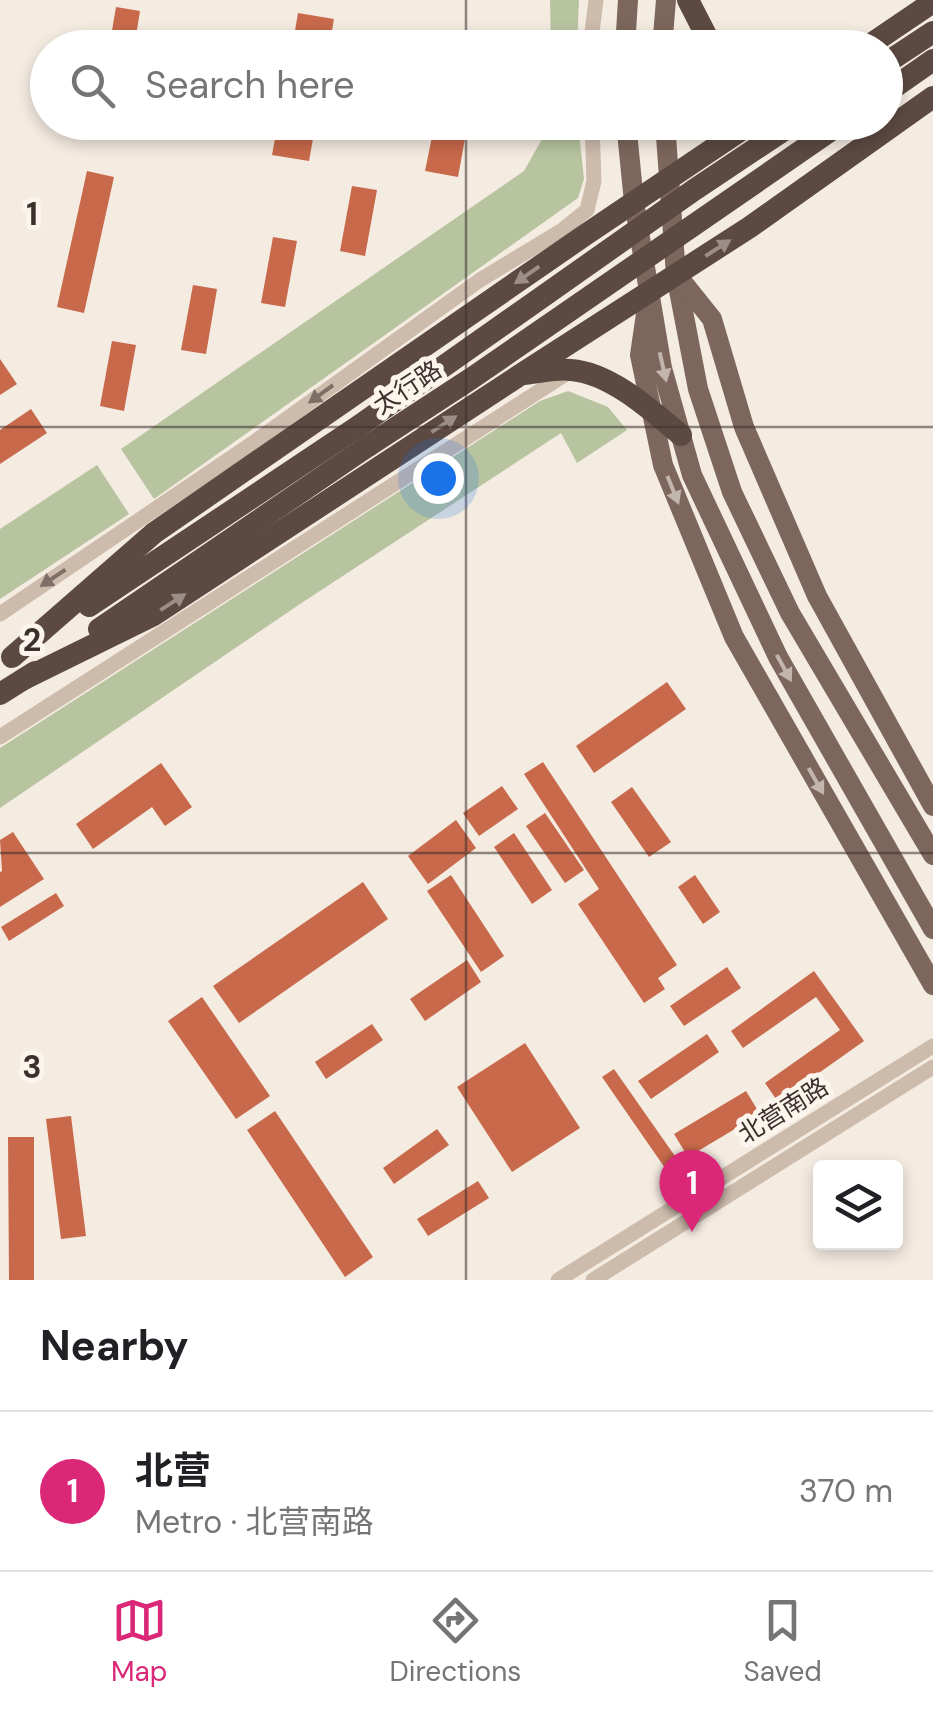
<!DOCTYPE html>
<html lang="en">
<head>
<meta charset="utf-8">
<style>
  :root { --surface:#fff; --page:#f6f6f6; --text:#202124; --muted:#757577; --line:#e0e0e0; --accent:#db2777 }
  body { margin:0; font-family:"DM Sans","Noto Sans SC",sans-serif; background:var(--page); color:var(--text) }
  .controls { position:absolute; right:30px; bottom:30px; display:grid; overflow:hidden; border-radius:10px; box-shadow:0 5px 15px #0003 }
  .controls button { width:90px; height:90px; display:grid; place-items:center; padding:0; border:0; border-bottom:2px solid var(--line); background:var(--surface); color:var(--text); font:50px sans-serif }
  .you { position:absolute; left:438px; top:478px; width:35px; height:35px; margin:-25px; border:8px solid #fff; border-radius:50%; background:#1a73e8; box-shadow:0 0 0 15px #1a73e833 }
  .badge { display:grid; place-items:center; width:65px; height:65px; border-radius:50%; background:var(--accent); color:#fff; font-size:32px; font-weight:700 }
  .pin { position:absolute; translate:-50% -82px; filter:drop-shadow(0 2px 5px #0008) }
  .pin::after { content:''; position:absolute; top:52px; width:35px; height:30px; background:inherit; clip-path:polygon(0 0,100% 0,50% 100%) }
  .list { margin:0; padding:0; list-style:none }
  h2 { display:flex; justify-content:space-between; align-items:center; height:130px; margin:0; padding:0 40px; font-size:42px }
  h2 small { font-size:32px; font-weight:400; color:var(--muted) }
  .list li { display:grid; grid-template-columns:65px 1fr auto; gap:30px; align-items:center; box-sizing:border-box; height:160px; padding:0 40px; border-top:2px solid var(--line) }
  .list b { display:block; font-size:38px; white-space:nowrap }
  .list p { margin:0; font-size:32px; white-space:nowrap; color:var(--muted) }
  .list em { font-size:32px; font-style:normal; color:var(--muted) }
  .icon { flex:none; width:55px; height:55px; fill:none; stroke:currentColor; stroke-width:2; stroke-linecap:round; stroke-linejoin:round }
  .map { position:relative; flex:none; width:933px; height:1280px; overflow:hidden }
  .search { position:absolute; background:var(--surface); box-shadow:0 5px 15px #0003; left:30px; right:30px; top:30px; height:110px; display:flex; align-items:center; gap:25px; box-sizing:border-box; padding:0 35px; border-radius:55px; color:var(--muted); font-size:38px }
  .sheet { height:290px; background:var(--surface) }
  nav { display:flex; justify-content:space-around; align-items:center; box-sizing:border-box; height:140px; border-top:2px solid var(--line); background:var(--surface); font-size:28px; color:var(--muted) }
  nav a { display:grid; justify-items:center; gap:5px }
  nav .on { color:var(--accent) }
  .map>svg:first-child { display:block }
  .garden { fill:#b8c4a0 }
  .building { fill:#c8694b }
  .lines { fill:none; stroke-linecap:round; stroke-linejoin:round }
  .minor { stroke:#cdbbac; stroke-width:15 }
  .major { stroke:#7d675c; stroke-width:20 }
  .highway { stroke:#5c4a42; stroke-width:22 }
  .highway-bridge { stroke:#5c4a42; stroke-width:22 }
  .oneway { fill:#9c8e87 }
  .oneway2 { fill:#c2b5ac }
  .oneway3 { fill:#7d6f65 }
  .grid { fill:none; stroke:#3b302b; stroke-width:2.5; stroke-opacity:0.55 }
  .labels { text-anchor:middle; stroke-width:10; stroke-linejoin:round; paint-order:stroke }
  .street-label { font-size:25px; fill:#3b302b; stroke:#fbf5ee }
  .grid-label { font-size:32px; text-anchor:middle; font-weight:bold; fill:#3b302b; stroke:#fbf5ee; stroke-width:10; stroke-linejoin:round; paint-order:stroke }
</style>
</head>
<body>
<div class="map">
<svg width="933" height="1280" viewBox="0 0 933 1280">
  <rect width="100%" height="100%" fill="#f4ebe1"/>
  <!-- garden -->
  <g class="garden">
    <polygon points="550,0 579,0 577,47 551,47"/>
    <polygon points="551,123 578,123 584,179 578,198 154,499 121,449 524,171"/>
    <polygon points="568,391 608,407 627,430 577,463 561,433 300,604 0,808 0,748 540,401"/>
    <polygon points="97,465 129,514 0,599 0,529"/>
  </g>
  <!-- building -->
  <g class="building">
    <polygon points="116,7 140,11 134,48 109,48"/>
    <polygon points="298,13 334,19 329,48 292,48"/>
    <polygon points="278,122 316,122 309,161 272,155"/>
    <polygon points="435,122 468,122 458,177 425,171"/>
    <polygon points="87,171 114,177 84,313 57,307"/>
    <polygon points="352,186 377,190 365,256 340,251"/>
    <polygon points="273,237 297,241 285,307 261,303"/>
    <polygon points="193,285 217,289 206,354 181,350"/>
    <polygon points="112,341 136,345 124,411 100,406"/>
    <polygon points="0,359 17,384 0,395"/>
    <polygon points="31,409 47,433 0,464 0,430"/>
    <polygon points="667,682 686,709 594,773 576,746"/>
    <polygon points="543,762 677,965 658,978 665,989 644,1003 578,904 599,889 524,774"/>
    <polygon points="161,763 192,807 165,826 152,807 93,849 76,824"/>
    <polygon points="502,786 518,809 479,836 463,813"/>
    <polygon points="632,787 671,842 649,857 611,802"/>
    <polygon points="545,813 584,870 565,883 526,826"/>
    <polygon points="456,820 476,848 428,884 408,856"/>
    <polygon points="13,832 44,879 0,907 0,872 2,871 0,840"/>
    <polygon points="514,833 552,890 532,904 494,847"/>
    <polygon points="451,875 504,956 481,972 427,891"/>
    <polygon points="695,875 720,912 703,924 678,887"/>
    <polygon points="363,882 388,919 239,1023 213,986"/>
    <polygon points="56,893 64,906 9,941 1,927"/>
    <polygon points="467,960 481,982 425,1021 410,999"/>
    <polygon points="727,967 741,988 684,1026 670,1006"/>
    <polygon points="814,971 864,1041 778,1102 765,1083 840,1030 816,997 743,1048 731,1031"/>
    <polygon points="202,997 270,1096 236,1119 168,1021"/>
    <polygon points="372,1024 383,1040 326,1079 315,1062"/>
    <polygon points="707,1034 719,1052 651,1099 638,1081"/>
    <polygon points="525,1043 580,1128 512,1172 457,1087"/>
    <polygon points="614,1069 677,1159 665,1168 602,1077"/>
    <polygon points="746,1091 760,1114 688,1157 674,1134"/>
    <polygon points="275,1111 373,1257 345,1277 247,1130"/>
    <polygon points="71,1116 86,1236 61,1239 46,1119"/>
    <polygon points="437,1129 449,1145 394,1184 383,1168"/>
    <polygon points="8,1137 34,1137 34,1280 9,1280"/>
    <polygon points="478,1181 489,1198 428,1236 417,1219"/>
  </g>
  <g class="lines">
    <!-- minor -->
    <g class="minor">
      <polyline points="590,48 596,0"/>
      <polyline points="0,614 253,443 480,280 561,231 587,210 594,181 592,122"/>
      <polyline points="0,737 569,372"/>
      <polyline points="558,1280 933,1046"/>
      <polyline points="593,1280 933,1067"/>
    </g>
    <!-- major -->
    <g class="major">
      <polyline points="625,48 628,0"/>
      <polyline points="662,48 666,0"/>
      <polyline points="626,122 634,202 662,368 692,475 778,657 933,929"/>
      <polyline points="665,122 676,275 698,389 732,492 790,613 933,855"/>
      <polyline points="680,279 712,319 744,427 817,596 933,806"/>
      <polyline points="646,314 640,355 663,465 734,637 933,985"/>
    </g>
    <!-- highway -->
    <g class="highway">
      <polyline points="688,0 709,41 718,48"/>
      <polyline points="865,48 933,2"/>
      <polyline points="886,63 933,32"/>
      <polyline points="886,93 933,60"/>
      <path d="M 523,374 C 538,373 556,368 571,370 C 611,373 652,411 681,435"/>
      <polyline points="89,606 356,428"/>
      <polyline points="99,629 368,446"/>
      <polyline points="12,657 154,533 585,235 753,122"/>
      <polyline points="24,679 152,616 520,375 750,227 933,97"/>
      <polyline points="0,694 35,672"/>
    </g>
    <!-- highway-bridge -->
    <g class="highway-bridge">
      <polyline points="356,428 694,190 796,122"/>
      <polyline points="368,446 472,378 843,122"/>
    </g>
  </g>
  <!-- one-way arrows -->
  <defs><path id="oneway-solid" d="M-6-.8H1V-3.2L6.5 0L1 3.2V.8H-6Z" transform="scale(2.5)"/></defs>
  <g class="oneway">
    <use href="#oneway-solid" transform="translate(718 248) rotate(-33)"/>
    <use href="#oneway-solid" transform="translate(527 275) rotate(145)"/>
    <use href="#oneway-solid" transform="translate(444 424) rotate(-33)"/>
    <use href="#oneway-solid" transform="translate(173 602) rotate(-33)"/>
  </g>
  <g class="oneway2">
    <use href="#oneway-solid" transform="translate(663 367) rotate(77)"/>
    <use href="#oneway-solid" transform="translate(673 490) rotate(68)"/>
    <use href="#oneway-solid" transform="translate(784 668) rotate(61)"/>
    <use href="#oneway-solid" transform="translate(816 781) rotate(60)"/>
  </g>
  <g class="oneway3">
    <use href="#oneway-solid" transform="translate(321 394) rotate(144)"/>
    <use href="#oneway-solid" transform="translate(53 578) rotate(146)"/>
  </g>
  <!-- grid -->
  <path class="grid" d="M 466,0 L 466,48M 466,122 L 466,1280M 0,427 L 933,427M 0,853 L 933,853"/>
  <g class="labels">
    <!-- street labels -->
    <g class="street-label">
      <text transform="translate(407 387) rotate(-33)" y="9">太行路</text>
      <text transform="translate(783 1110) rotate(-32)" y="9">北营南路</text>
    </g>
  </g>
  <g class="grid-label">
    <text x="32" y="225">1</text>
    <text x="32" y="651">2</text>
    <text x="32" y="1078">3</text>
  </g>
</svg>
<div class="controls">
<button><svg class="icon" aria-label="layers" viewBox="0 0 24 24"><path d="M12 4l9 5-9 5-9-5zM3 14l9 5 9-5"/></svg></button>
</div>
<div class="you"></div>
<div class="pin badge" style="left:692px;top:1232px">1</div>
<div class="search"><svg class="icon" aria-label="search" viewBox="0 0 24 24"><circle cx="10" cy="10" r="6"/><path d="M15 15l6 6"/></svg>Search here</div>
</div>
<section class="sheet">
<h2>Nearby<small></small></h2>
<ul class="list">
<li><span class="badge">1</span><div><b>北营</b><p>Metro · 北营南路</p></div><em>370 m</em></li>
</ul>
</section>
<nav>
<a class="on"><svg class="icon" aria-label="map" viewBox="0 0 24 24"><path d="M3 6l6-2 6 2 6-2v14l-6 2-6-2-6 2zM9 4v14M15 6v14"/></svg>Map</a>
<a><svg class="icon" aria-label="directions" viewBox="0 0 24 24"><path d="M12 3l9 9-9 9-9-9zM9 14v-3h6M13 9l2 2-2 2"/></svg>Directions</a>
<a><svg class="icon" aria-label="saved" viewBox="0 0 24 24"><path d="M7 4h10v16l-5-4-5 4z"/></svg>Saved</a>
</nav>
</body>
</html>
